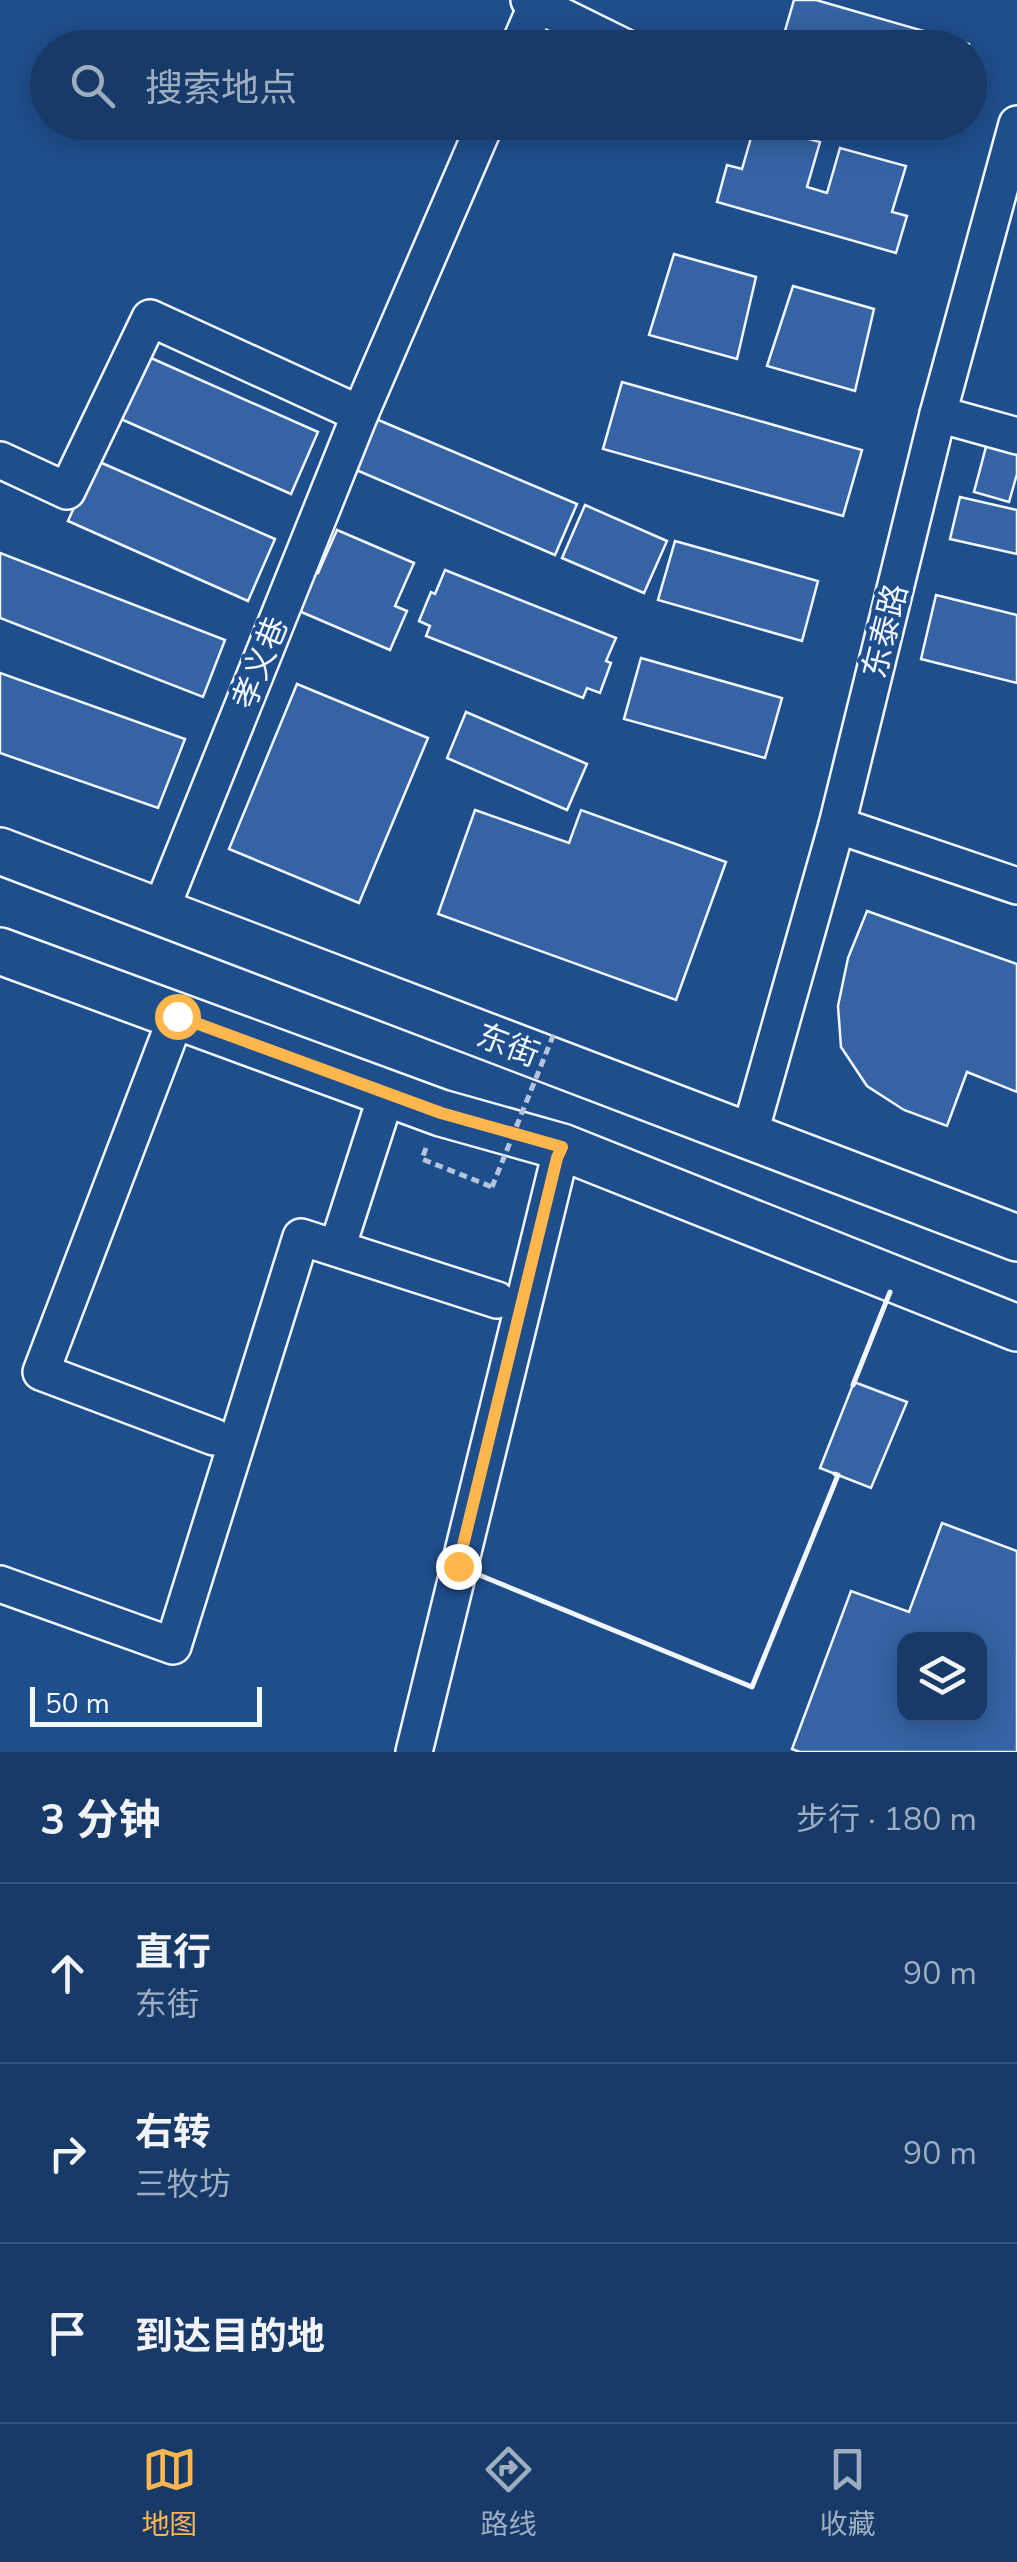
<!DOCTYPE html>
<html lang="zh">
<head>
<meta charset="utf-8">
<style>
  :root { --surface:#173a69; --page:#244571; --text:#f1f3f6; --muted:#9eadc0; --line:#36547d; --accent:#ffb74d }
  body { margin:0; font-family:"Nunito Sans","Noto Sans SC",sans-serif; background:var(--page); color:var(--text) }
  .controls { position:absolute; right:30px; bottom:30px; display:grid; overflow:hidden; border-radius:20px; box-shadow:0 5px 25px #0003 }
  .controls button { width:90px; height:90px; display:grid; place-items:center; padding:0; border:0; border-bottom:2px solid var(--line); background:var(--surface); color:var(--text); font:50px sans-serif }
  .scale { position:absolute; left:30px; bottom:25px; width:232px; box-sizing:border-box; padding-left:10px; border:5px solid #f2f6ff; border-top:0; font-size:28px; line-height:35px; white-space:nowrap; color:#f2f6ff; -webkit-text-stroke:8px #1f4e8c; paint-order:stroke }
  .stop { position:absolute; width:30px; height:30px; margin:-22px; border:8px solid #ffb74d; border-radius:50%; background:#fff }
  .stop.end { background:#ffb74d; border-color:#fff; box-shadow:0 2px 10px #0008 }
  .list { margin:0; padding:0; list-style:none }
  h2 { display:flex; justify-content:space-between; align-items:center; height:130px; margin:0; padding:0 40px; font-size:42px }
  h2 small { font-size:32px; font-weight:400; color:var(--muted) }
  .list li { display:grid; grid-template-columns:65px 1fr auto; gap:30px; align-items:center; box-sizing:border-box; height:180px; padding:0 40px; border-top:2px solid var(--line) }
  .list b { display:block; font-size:38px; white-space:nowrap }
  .list p { margin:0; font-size:32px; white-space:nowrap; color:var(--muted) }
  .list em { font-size:32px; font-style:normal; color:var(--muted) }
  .icon { flex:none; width:55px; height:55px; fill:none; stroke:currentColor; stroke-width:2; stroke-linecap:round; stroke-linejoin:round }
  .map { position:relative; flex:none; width:1017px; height:1752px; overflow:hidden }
  .search { position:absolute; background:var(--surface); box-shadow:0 5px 25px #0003; left:30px; right:30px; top:30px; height:110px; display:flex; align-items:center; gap:25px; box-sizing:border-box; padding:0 35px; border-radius:55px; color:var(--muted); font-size:38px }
  .sheet { height:670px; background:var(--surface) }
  nav { display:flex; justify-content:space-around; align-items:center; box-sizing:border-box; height:140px; border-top:2px solid var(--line); background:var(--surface); font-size:28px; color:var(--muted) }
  nav a { display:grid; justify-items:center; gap:5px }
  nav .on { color:var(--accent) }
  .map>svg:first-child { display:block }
  .building { fill:#3563a3; stroke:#f2f6ff; stroke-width:2.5; fill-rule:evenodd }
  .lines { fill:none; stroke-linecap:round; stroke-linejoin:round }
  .minor-casing { stroke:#f2f6ff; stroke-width:40 }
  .major-casing { stroke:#f2f6ff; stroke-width:50 }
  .path { stroke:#b3c4dc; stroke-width:5; stroke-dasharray:8 5; stroke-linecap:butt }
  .minor { stroke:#1f4e8c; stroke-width:35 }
  .major { stroke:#1f4e8c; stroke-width:45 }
  .path-bridge { stroke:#b3c4dc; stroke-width:5; stroke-dasharray:8 5; stroke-linecap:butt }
  .wall { stroke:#f2f6ff; stroke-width:5 }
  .route { stroke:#ffb74d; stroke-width:12 }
  .labels { text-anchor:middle; stroke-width:8; stroke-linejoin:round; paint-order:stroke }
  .street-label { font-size:32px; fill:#f2f6ff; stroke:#1f4e8c }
</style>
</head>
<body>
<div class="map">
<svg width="1017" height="1752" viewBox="0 0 1017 1752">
  <rect width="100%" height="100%" fill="#1f4e8c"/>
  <!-- building -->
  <g class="building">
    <polygon points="794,0 816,0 969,44 968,48 780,48"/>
    <polygon points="755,124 820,142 807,187 827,193 840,148 906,166 892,212 907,216 896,253 717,202 727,165 742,169"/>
    <polygon points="674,254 756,277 737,359 649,335"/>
    <polygon points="793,286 874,309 855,391 767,366"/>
    <polygon points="142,354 318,432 291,494 114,416"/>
    <polygon points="622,382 862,450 843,516 603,449"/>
    <polygon points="376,419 577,504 555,555 354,469"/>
    <polygon points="987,443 1017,451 1017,474 1009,502 974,492"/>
    <polygon points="95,460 275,539 248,601 68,521"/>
    <polygon points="960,497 1017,510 1017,554 950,539"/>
    <polygon points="585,505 667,541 644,593 562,558"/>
    <polygon points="337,530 414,563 395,606 407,611 390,650 292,608 309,569 318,573"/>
    <polygon points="675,541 818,581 802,641 658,600"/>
    <polygon points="0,553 225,640 203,697 0,618"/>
    <polygon points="445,570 616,638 606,661 611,663 600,693 587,688 583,698 426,636 430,626 419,621 431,592 435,594"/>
    <polygon points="936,595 1017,615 1017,683 921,659"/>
    <polygon points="641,658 782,698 765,758 624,719"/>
    <polygon points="0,673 185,739 158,808 0,753"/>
    <polygon points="297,684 428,738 359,903 229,849"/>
    <polygon points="466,712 587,764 567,810 447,758"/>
    <polygon points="475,810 569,843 581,810 726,862 676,1000 438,914"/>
    <polygon points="867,911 1017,964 1017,1092 967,1072 947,1126 904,1110 867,1086 841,1047 838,1006 848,958"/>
    <polygon points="854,1382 907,1402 871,1488 820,1468"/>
    <path d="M 942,1523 L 1017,1551 L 1017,1752 L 800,1752 L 792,1749 L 851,1591 L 909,1612 ZM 904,1640 L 980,1640 L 980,1714 L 904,1714 Z"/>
  </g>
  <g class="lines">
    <defs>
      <g id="minor">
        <polyline points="529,0 626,48"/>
        <polyline points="518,48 537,4"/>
        <polyline points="938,414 1017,436"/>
        <polyline points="0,460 67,491 150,318 360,414"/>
        <polyline points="837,825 1017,886"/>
        <polyline points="160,912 360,414 486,122"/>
        <polyline points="177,1015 41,1372 214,1437"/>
        <polyline points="749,1136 837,825 938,414 1017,124"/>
        <polyline points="337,1248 387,1093"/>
        <polyline points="0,1584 173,1646 301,1237 497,1300"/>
        <polyline points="414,1752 562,1147"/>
      </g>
      <g id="major">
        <polyline points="0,851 1017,1238"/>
        <polyline points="0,951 441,1113 562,1147 1017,1328"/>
      </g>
    </defs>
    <!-- minor casing -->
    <use href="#minor" class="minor-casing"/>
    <!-- major casing -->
    <use href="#major" class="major-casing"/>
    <!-- path -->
    <polyline class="path" points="426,1148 422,1159 492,1187"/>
    <!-- minor -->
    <use href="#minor" class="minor"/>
    <!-- major -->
    <use href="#major" class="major"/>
    <!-- path-bridge -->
    <polyline class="path-bridge" points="492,1187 555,1031"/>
    <!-- wall -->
    <g class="wall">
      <polyline points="853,1385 890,1292"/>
      <polyline points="467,1570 752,1687 838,1475 835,1474"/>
    </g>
  </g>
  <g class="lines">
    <!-- route -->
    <polyline class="route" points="177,1016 441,1113 562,1147 557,1158 458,1566"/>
  </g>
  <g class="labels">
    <!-- street labels -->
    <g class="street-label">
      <text transform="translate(885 631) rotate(-76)" y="11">东泰路</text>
      <text transform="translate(260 663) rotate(-68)" y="11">孝义巷</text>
      <text transform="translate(508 1045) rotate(21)" y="11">东街</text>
    </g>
  </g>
</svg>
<div class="controls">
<button><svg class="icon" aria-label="layers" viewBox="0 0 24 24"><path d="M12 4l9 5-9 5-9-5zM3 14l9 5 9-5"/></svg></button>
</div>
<div class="scale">50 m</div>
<div class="stop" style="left:177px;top:1016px"></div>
<div class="stop end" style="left:458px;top:1566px"></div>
<div class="search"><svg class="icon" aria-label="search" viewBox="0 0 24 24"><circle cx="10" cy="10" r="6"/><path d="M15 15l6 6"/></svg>搜索地点</div>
</div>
<section class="sheet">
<h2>3 分钟<small>步行 · 180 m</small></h2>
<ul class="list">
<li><svg class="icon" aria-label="ahead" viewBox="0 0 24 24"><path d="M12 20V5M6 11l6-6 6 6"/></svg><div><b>直行</b><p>东街</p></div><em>90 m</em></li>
<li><svg class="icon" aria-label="right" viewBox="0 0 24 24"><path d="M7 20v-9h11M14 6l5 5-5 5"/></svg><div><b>右转</b><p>三牧坊</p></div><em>90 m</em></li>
<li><svg class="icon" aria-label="arrive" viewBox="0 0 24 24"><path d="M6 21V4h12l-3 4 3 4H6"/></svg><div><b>到达目的地</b></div></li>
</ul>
</section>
<nav>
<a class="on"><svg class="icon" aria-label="map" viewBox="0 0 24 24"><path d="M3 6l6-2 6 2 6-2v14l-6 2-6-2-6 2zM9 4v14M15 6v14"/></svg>地图</a>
<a><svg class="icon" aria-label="directions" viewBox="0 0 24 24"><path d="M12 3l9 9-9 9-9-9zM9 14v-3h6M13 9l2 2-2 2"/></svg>路线</a>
<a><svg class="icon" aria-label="saved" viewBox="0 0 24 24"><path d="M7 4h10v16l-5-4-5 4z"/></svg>收藏</a>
</nav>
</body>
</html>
